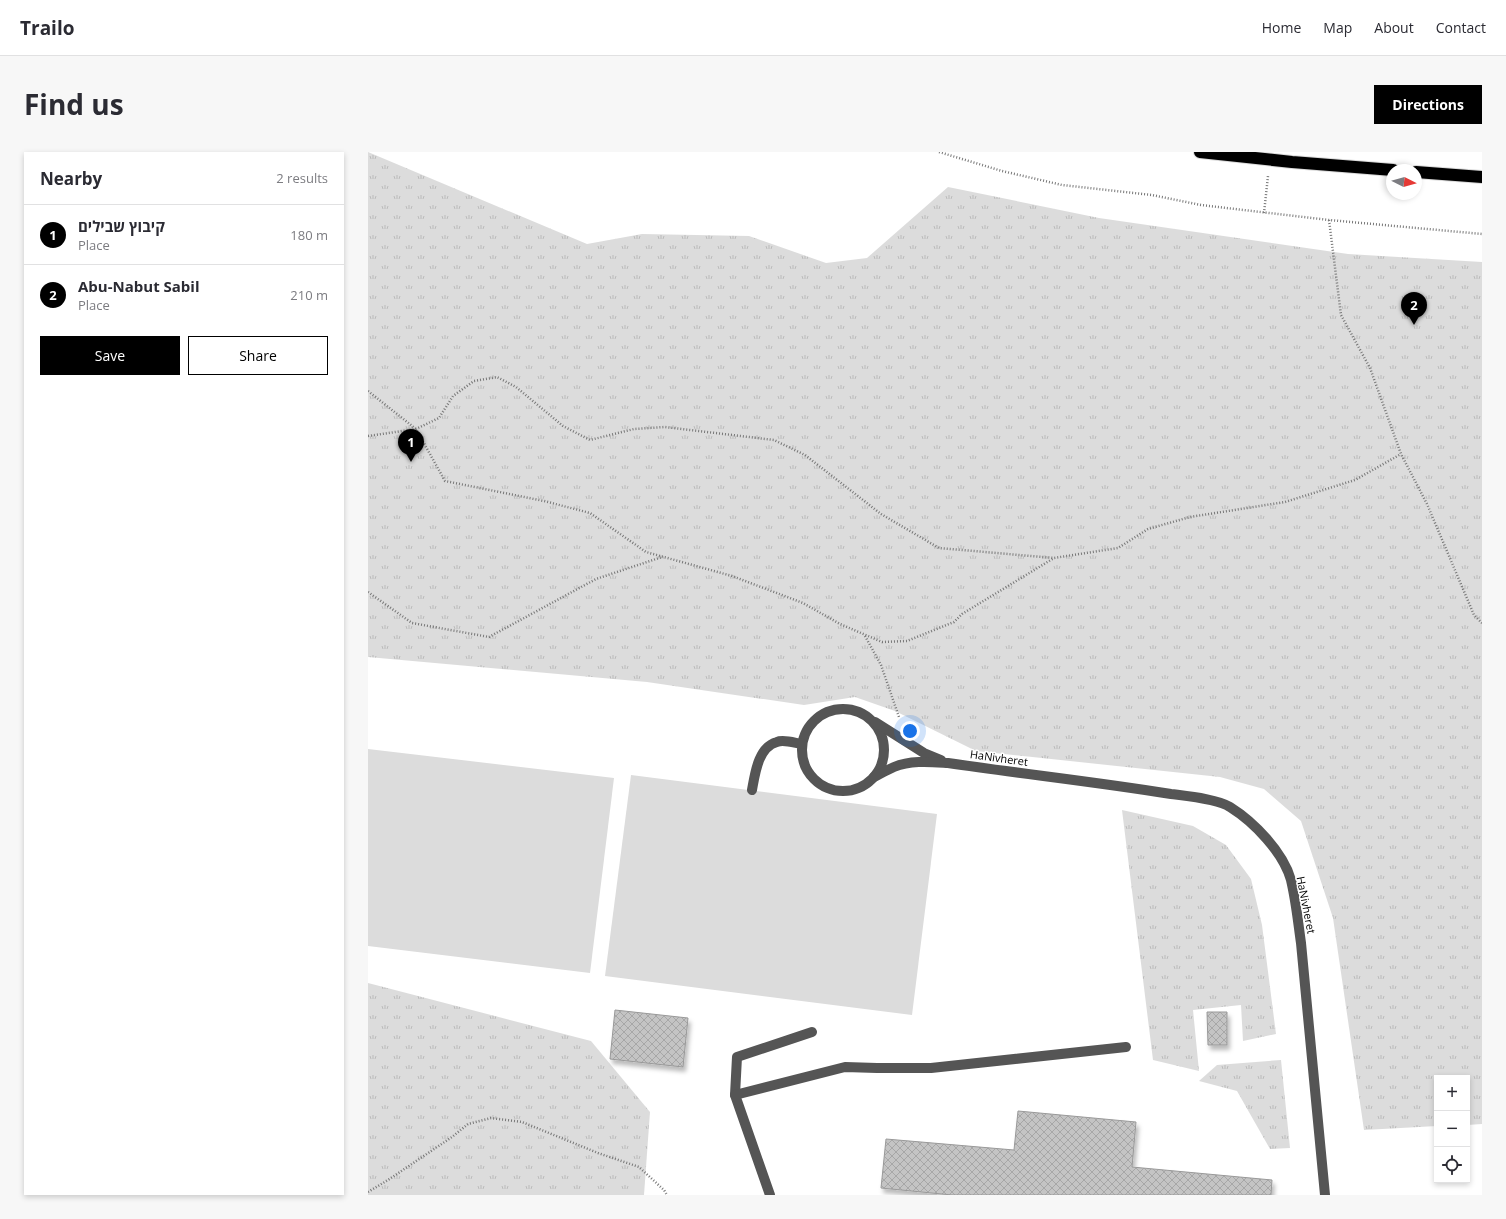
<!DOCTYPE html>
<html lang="en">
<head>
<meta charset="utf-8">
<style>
  :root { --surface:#fff; --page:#f7f7f7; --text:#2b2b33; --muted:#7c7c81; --line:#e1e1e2; --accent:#000 }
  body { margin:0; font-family:"Open Sans","Noto Sans Hebrew",sans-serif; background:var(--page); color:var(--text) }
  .controls { position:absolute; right:12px; bottom:12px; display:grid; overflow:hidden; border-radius:0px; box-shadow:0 2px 6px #0003 }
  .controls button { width:36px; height:36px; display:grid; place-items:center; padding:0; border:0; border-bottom:1px solid var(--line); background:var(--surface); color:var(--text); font:20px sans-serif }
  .compass { position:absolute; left:1018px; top:12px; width:36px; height:36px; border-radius:50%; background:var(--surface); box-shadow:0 2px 6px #0003; rotate:96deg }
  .you { position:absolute; left:542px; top:579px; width:14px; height:14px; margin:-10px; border:3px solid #fff; border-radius:50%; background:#1a73e8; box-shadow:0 0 0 6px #1a73e833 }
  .badge { display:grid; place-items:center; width:26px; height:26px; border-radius:50%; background:var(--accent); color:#fff; font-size:13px; font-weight:700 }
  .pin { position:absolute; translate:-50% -33px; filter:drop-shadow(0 1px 2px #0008) }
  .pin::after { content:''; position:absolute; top:21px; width:14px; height:12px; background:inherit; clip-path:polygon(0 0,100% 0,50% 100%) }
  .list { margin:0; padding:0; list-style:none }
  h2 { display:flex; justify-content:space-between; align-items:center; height:52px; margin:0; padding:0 16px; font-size:17px }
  h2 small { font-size:13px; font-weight:400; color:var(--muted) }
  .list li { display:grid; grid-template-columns:26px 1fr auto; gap:12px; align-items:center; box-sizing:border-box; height:60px; padding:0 16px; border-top:1px solid var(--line) }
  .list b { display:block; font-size:15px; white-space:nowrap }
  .list p { margin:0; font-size:13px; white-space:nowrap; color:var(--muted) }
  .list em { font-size:13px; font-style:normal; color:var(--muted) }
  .actions { display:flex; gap:8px; padding:12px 16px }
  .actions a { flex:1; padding:9px 0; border:1px solid var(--accent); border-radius:0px; text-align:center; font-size:14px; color:var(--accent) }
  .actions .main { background:var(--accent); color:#fff }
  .icon { flex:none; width:22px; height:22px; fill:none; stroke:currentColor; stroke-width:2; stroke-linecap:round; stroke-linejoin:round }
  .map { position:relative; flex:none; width:1114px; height:1043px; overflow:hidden; border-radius:0px }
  header { display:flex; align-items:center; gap:24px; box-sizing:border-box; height:56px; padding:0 20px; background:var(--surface); border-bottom:1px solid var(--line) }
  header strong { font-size:19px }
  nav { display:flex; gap:22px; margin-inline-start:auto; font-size:14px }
  .intro { display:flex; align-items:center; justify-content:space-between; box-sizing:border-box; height:96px; padding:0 24px }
  h1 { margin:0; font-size:28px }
  .button { padding:10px 18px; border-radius:0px; background:var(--accent); color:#fff; font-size:14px; font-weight:700 }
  main { display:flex; gap:24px; padding:0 24px }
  aside { flex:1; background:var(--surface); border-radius:0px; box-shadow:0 2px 6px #0003 }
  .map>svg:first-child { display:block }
  .grass { fill:url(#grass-tufts) }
  .pitch { fill:#dcdcdc }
  .building { fill:url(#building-cross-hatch); stroke:#999; filter:url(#shadow) }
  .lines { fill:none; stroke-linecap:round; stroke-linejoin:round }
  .highway-casing { stroke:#dbdbdb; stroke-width:14 }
  .path { stroke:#777; stroke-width:2.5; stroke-dasharray:1 2; stroke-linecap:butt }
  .minor { stroke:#555; stroke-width:10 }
  .highway { stroke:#000; stroke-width:12 }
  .labels { text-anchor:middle; stroke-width:3; stroke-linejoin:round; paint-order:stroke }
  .street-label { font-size:11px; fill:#000; stroke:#fff }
</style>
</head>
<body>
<header>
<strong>Trailo</strong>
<nav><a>Home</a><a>Map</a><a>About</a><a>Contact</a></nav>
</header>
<div class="intro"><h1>Find us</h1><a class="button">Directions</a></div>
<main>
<aside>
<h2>Nearby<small>2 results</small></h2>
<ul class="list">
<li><span class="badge">1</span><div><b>קיבוץ שבילים</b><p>Place</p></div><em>180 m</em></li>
<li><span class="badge">2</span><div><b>Abu-Nabut Sabil</b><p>Place</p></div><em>210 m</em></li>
</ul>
<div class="actions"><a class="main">Save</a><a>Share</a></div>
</aside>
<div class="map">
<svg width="1114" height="1043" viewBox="0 0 1114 1043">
  <defs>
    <pattern id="grass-tufts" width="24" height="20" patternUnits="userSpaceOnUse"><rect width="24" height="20" fill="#dcdcdc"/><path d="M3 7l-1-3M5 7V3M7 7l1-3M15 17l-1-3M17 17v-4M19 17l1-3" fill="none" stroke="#bbb"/></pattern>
    <pattern id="building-cross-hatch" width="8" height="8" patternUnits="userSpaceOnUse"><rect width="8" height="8" fill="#c4c4c4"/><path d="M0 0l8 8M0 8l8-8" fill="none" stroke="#a7a7a7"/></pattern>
    <filter id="shadow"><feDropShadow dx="2.5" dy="4.5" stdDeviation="2" flood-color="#0004"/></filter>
  </defs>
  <rect width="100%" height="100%" fill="#fff"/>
  <!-- grass -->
  <g class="grass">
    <polygon points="0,0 219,92 274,82 381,84 458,111 499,106 580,35 731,66 980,102 1114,110 1114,972 1099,973 1099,926 1069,926 1069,974 996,978 965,766 933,669 896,637 852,625 608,599 527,559 487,545 436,553 279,530 0,505"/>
    <polygon points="754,658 825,674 858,693 883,727 894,773 908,882 875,889 873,853 825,858 831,919 785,908"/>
    <polygon points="0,831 223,889 282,960 276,1043 0,1043"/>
    <polygon points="913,908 922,996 902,997 869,939 831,929 849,913"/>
  </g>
  <!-- pitch -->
  <g class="pitch">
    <polygon points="0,597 246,626 222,821 0,794"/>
    <polygon points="263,623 569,662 544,863 237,824"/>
  </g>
  <!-- building -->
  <g class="building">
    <polygon points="247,858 320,866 315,915 242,907"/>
    <polygon points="839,860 859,860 859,893 840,893"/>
    <polygon points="650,959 768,970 764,1015 904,1028 903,1043 584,1043 513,1036 518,987 646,998"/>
  </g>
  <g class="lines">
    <defs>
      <g id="highway">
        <polyline points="832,0 924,10 1025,18"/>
        <polyline points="1048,20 1114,25"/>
      </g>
    </defs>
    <!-- highway casing -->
    <use href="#highway" class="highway-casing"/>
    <!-- path -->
    <g class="path">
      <polyline points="571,0 634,19 694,33 784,43 833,53 961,68 1114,82"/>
      <polyline points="896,61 900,24"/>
      <polyline points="961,68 973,163 1002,216 1033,302 1059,352 1106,463 1114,471"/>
      <polyline points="0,239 48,277 77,329 176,349 222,361 278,400 364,424 435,451 472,472 514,490 539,489 586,470 594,462 686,406"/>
      <polyline points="0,284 48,277 71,266 85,244 106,229 129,225 148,235 195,274 222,288 266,277 297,275 406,288 437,303 513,362 571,396 686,406 750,396 780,377 822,365 917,350 987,328 1033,302"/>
      <polyline points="0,440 44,471 121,485 228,427 294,405"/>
      <polyline points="497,484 513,513 531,565"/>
      <polyline points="0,1040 20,1028 84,985 100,972 123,966 154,970 230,1001 271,1015 296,1038 299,1043"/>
    </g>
    <!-- minor -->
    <g class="minor">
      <circle cx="475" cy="598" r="41"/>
      <polyline points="507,570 556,601 573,608"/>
      <path d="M 506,625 C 512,622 519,618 526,615 C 543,608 563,610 580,611 C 655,622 729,630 803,642 C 818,644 850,647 862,655 C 886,670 915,700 923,728 C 928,749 930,770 933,791 L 957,1043"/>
      <path d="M 384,638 C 387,622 390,595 409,590 C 415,587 427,591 434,592"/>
      <polyline points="367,943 369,905 444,880"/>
      <polyline points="402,1043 367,943 477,915 509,916 563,916 758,895"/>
    </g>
    <!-- highway -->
    <use href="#highway" class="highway"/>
  </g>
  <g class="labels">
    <!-- street labels -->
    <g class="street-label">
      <text transform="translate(631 606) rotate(8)" y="4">HaNivheret</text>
      <text transform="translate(938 753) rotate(79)" y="4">HaNivheret</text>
    </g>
  </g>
</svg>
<div class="controls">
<button>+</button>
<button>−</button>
<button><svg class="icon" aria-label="locate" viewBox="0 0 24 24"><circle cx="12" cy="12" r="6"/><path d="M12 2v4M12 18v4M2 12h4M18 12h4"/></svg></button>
</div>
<svg class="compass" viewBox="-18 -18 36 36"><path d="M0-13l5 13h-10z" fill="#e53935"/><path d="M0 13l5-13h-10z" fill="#7c7c81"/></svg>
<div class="you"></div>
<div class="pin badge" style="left:43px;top:310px">1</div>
<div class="pin badge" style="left:1046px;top:173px">2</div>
</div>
</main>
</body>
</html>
